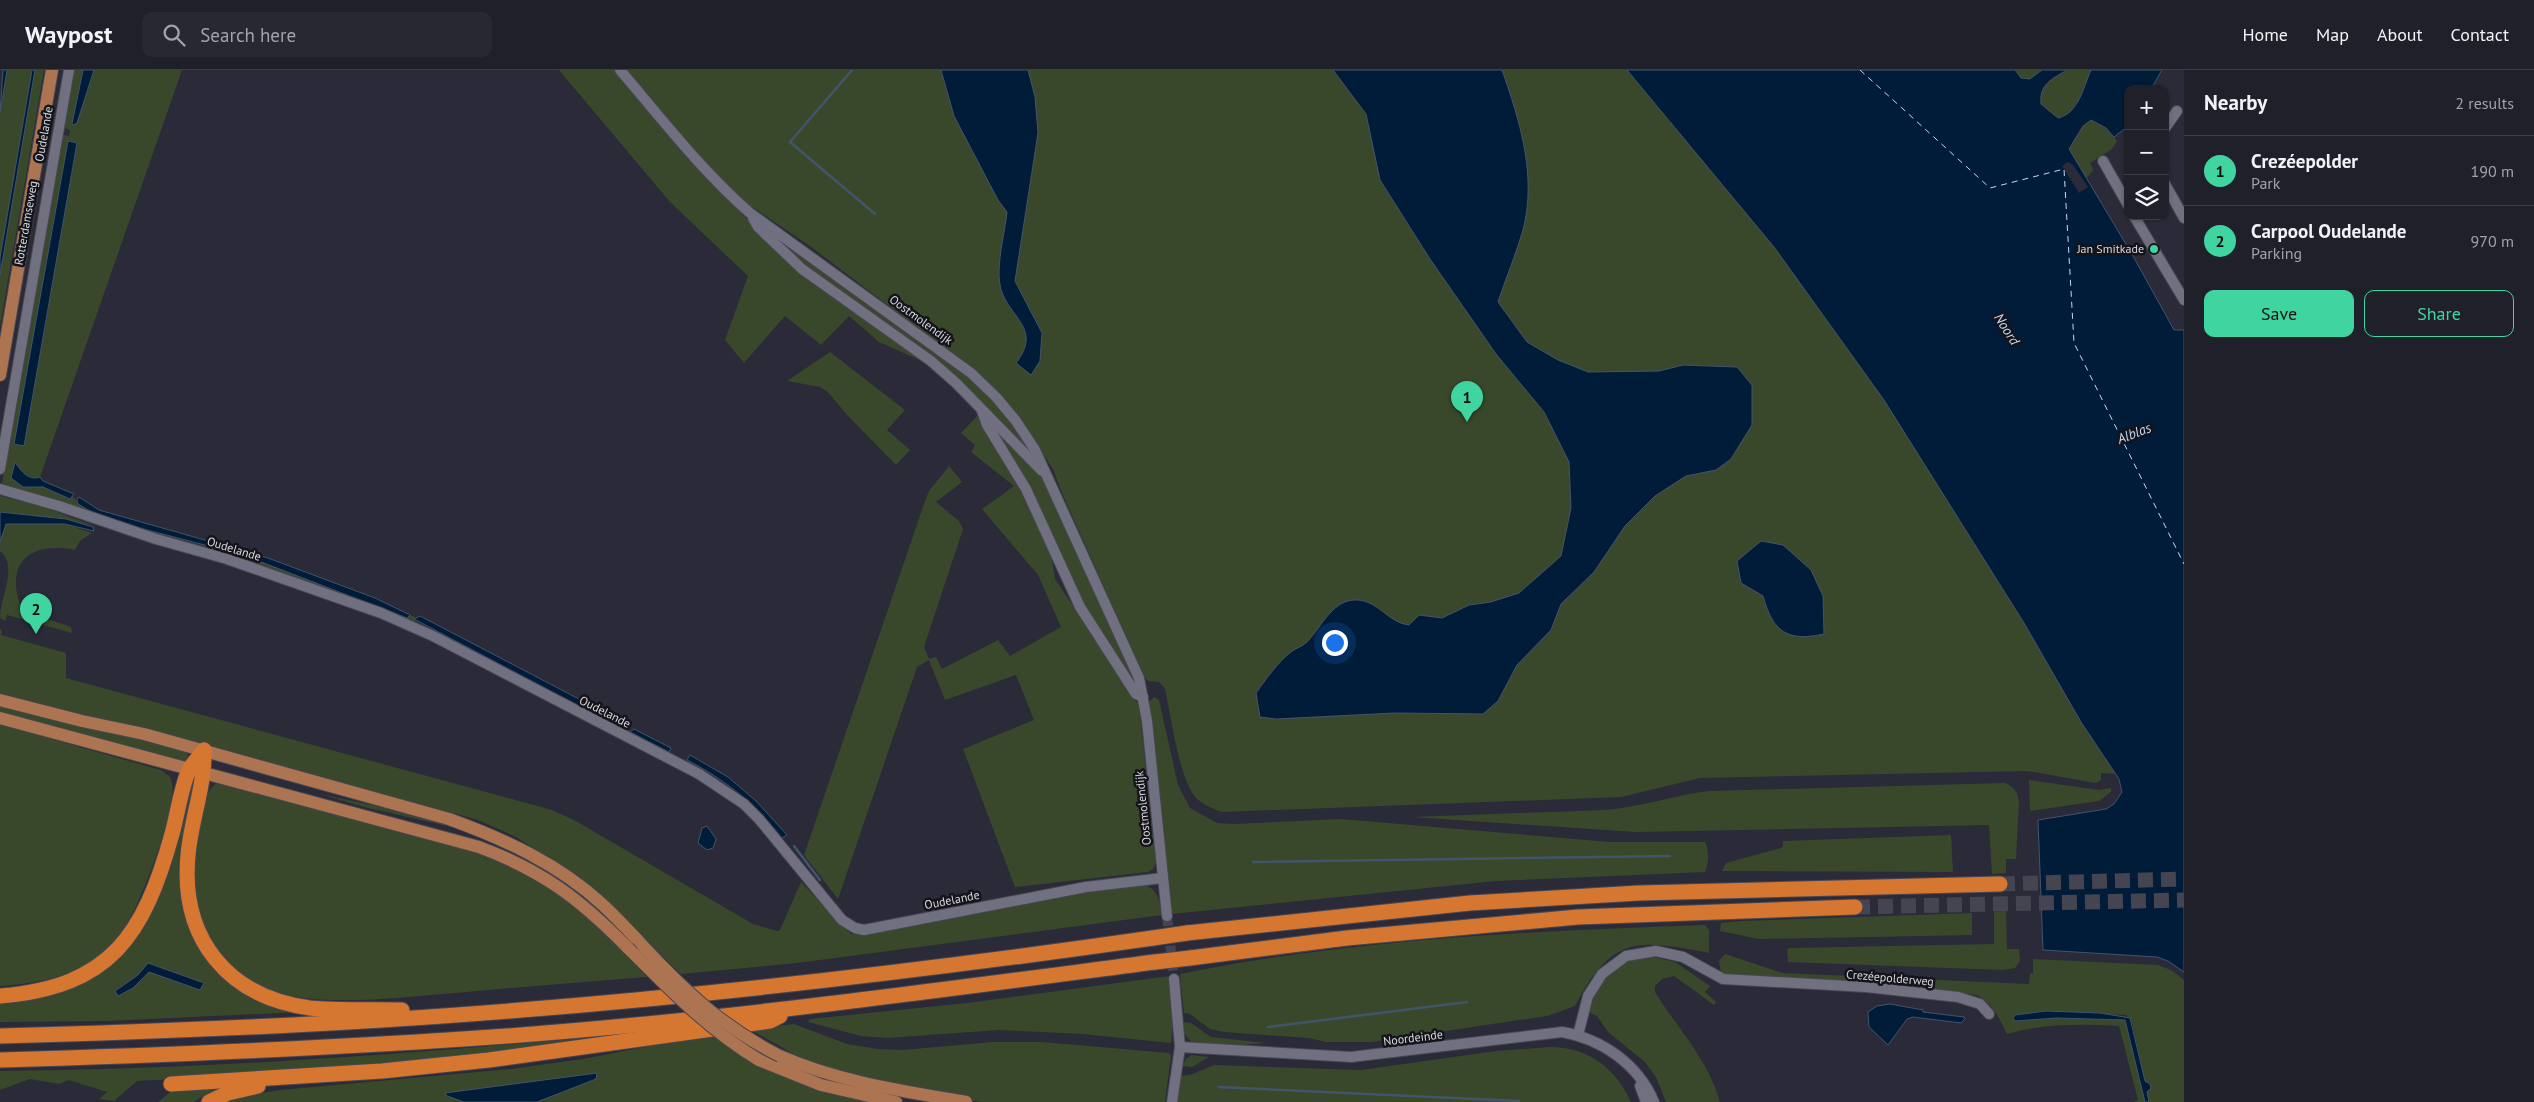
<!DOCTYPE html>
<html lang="en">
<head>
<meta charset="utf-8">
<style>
  :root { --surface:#20202a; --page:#282832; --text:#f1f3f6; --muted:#a2a3a8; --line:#3d3e47; --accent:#40d4a1 }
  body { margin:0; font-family:"PT Sans",sans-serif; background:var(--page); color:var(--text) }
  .controls { position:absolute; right:15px; top:15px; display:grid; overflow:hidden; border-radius:10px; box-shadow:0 1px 4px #0004 }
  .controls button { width:45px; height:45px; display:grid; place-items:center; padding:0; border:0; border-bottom:1px solid var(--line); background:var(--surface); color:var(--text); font:25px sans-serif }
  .you { position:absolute; left:1334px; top:572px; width:18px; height:18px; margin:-12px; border:4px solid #fff; border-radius:50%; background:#1a73e8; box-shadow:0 0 0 8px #1a73e833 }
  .badge { display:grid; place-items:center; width:32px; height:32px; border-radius:50%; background:var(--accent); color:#111; font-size:16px; font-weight:700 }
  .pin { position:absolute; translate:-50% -41px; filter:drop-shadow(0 1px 2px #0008) }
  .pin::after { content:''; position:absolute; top:26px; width:18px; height:15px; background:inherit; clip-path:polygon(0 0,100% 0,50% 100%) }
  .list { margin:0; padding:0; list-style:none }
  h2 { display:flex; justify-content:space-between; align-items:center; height:65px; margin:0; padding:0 20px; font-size:21px }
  h2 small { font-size:16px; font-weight:400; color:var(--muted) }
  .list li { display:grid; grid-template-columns:32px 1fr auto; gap:15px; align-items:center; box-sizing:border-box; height:70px; padding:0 20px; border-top:1px solid var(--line) }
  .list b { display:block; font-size:19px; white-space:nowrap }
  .list p { margin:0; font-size:16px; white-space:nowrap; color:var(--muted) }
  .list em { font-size:16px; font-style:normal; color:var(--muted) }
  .actions { display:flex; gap:10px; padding:15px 20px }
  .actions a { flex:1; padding:11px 0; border:1px solid var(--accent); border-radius:10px; text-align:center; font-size:18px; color:var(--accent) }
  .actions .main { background:var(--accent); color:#111 }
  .icon { flex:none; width:28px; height:28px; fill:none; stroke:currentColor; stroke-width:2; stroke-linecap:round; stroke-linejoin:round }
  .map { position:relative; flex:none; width:2184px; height:1032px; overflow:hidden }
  header { display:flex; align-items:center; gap:30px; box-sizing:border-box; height:70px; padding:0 25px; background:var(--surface); border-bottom:1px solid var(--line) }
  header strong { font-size:24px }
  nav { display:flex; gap:28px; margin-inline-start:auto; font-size:18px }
  .search { width:350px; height:45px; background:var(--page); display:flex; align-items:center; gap:12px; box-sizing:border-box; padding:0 18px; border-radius:10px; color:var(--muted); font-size:19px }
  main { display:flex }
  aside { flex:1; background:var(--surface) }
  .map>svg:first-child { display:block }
  .green { fill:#39482b; fill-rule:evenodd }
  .water { fill:#011c39; stroke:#42546b }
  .pier { fill:#2b2a38 }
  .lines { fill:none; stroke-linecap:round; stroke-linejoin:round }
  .stream { stroke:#42546b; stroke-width:2.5 }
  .ferry { stroke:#c3dbf6; stroke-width:1; stroke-dasharray:6 5; stroke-linecap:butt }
  .minor-tunnel { stroke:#454451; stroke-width:10; stroke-dasharray:10 5; stroke-linecap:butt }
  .highway-tunnel { stroke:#454451; stroke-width:15; stroke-dasharray:15 8; stroke-linecap:butt }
  .minor-casing { stroke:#474651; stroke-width:12 }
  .major-casing { stroke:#474651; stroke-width:14 }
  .highway-casing { stroke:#474651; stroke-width:17 }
  .minor { stroke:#717081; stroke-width:10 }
  .major { stroke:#ad7451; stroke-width:12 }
  .highway { stroke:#d57631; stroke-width:15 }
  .major-bridge-casing { stroke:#474651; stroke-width:14; stroke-linecap:butt }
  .highway-bridge-casing { stroke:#474651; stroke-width:17; stroke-linecap:butt }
  .major-bridge { stroke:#ad7451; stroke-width:12 }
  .highway-bridge { stroke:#d57631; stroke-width:15 }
  .poi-dot { fill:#40d4a1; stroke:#14141a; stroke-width:2 }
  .labels { text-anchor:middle; stroke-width:5; stroke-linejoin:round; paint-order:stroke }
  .street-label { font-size:12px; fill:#d8d8e1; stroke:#14141a }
  .poi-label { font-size:12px; fill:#d8d8e1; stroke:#14141a; text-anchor:end }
  .water-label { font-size:14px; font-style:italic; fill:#c3dbf6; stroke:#14141a }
</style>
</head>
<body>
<header>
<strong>Waypost</strong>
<div class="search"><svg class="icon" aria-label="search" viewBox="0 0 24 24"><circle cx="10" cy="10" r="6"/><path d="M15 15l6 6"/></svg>Search here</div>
<nav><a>Home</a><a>Map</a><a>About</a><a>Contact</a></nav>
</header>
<main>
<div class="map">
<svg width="2184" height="1032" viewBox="0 0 2184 1032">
  <rect width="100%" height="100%" fill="#2b2a38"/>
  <!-- green -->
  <g class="green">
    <polygon points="7,0 32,0 0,188 0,43"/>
    <polygon points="35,0 44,0 0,257 0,205"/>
    <path d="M 72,0 L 83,0 L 72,54 L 73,55 L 77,53 L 94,0 L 182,0 L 40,407 L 35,408 L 23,404 L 23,417 L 43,417 L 70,429 L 73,426 L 78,434 L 187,472 L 243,485 L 407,548 L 410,545 L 415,547 L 414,554 L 6,419 L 2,413 L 60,64 L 69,66 L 70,60 L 62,57 ZM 69,71 L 77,73 L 24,376 L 14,374 Z"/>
    <polygon points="559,0 615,0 705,107 801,202 931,295 879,272 849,246 821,275 785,246 744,293 725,270 748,206 670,132"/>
    <path d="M 626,0 L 1635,0 L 1700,76 L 1891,328 L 2120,704 L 2101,703 L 2101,710 L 2096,713 L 2027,701 L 1700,708 L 1621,727 L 1221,742 C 1212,738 1204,735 1197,729 C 1179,711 1171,645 1165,619 L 1159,612 L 1148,611 L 1144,606 L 1062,423 L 1053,399 L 1018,347 L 973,300 L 810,176 L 748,134 L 716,106 Z"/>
    <polygon points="2015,0 2042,0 2030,9 2021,8"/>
    <path d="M 2067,0 L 2091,0 C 2083,18 2079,43 2058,48 L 2040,34 C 2039,14 2052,9 2067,0 Z"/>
    <polygon points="2091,50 2106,58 2117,71 2112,79 2090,93 2093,100 2086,109 2069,79 2083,56"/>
    <path d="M 768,161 L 969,305 L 998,336 L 1034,384 C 949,304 851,241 768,161 Z"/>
    <polygon points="830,282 905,340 887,360 910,380 896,395 848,346 828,322 820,317 787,311"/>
    <polygon points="978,345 1021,415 1051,482 1055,509 1139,635 1156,792 1153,799 1148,802 1015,817 963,679 1034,650 1016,605 945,630 929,590 917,597 838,829 804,785 925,431 929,421 949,396 962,412 936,432 959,451 963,459 924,577 929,589 936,587 942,599 998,570 1010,586 1061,557 1038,505 982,439 1014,416 971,382 975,375 961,363"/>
    <polygon points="989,350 1044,406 1136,614 1082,534"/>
    <polygon points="0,426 41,436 94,456 66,449 0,442"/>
    <path d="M 29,453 L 65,454 L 92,463 L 80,471 L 75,480 C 28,471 4,494 22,540 L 71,557 L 72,563 L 7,545 L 5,551 L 0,548 C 0,527 19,496 0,481 L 0,472 L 5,454 Z"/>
    <path d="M 0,559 L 2,560 L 1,565 L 66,583 L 66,608 L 552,740 L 574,750 L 753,854 L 777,861 L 780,860 L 801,812 L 851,864 C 929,857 1008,835 1086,822 C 1102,820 1133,811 1147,816 C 1159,821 1160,834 1162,845 L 797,893 L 681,904 L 579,807 L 516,767 L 478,750 L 177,667 L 75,647 L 43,635 L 0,623 Z"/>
    <path d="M 1154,627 L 1159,630 L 1178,715 L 1190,738 L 1217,753 L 1235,754 L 1340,749 L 1610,772 L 1705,772 C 1709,779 1709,794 1705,802 L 1496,811 L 1172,844 L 1147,634 Z"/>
    <polygon points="0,637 21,638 187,680 188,687 183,693 0,645"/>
    <path d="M 0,652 L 51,669 L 161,700 C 163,702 168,704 170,707 C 183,726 141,830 129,851 C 122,863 114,874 103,883 C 70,908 39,913 0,916 Z"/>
    <path d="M 193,710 C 196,721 183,767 180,781 C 174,811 187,875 213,894 C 236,911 274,927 300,942 L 107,951 L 0,952 L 0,932 C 55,927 96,915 132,872 ZM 148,893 L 203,913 L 200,920 L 149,902 L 143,909 L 118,926 L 115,921 L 138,905 Z"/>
    <polygon points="2029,710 2099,720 2111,718 2111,722 2099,731 2030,741"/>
    <path d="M 217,713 L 453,773 L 516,798 L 550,818 L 603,860 L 647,907 C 583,912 519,917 455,923 C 401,927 318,939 267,919 C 239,907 211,879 200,850 C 193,832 194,809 195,790 C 196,771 200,722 217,713 Z"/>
    <path d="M 2005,713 C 2014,717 2017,721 2019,731 L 2016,789 L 2006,789 L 2006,803 L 1992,804 L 1989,755 L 1636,762 L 1412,747 L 1605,740 C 1641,737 1674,725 1710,721 Z"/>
    <polygon points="320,724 396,740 456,758 364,737"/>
    <polygon points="1951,765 1953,802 1722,801 1726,793 1781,778 1783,776 1783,771"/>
    <polygon points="2006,841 2007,879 2019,879 2020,891 2015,898 2004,900 1788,892 1787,879 1790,878 1994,874 1994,842"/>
    <polygon points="1972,843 1972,865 1759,869 1720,861 1721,853 1741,851"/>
    <path d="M 1705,855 L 1709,860 L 1709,883 C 1637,869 1612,865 1575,936 L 1547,946 L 1372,972 L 1326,972 L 1309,968 L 1224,962 L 1210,959 L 1190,944 L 1184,943 L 1180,904 C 1352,869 1530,861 1705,855 Z"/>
    <path d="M 1725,884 L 1782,903 L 2029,914 L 2030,904 L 2033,903 L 2033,889 L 2158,895 L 2171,900 L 2184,910 L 2184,1032 L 2149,1032 L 2132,952 L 2126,945 L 2046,941 L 2015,945 L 2015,951 L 2057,948 L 2125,950 L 2145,1032 L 2133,1032 L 2138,1030 L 2119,956 C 2080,954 2045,953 2007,964 C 1999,948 1993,934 1977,925 L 1891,914 L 1731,906 L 1721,903 L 1719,891 Z"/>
    <path d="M 1646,885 L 1675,892 L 1710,916 L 1705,922 L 1716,932 L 1714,935 L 1674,906 L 1662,909 L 1655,916 L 1655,922 C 1678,959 1708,989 1720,1032 L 1666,1032 L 1656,1007 L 1645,992 L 1608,962 L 1597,946 L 1588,942 C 1596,913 1616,891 1646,885 Z"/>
    <polygon points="1170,906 1173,948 1171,973 1083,964 999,960 887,968 861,966 808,952 810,949 967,933"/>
    <polygon points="1184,952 1191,953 1211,967 1266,973 1216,977 1192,973 1183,962"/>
    <polygon points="794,954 847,974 878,979 902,980 993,972 1042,972 1169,983 1171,986 1165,1032 981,1032 946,1026 841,1004 806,991 749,959"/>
    <path d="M 659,961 L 373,998 L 137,1011 L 114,1031 L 99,1029 L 107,1022 L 69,1010 L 59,1014 L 30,1009 L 0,1020 L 0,1001 C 221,999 440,982 659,961 Z"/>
    <path d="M 712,964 C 765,1004 809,1017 873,1032 L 537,1032 L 596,1009 L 447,1026 L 464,1032 L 224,1032 L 237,1027 L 280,1020 L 511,999 L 583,989 Z"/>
    <path d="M 1550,977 C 1588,977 1616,998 1631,1032 L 1177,1032 L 1181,1006 L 1190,1005 L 1214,995 L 1361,1000 L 1496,981 Z"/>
    <polygon points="1192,985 1209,987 1192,997 1182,996 1186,989"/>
    <polygon points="234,1015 210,1022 194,1032 158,1032 173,1020"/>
  </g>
  <!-- water -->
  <g class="water">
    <polygon points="3,0 7,0 0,43"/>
    <polygon points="32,0 35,0 0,205 0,188"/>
    <polygon points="83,0 94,0 77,53 73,55 72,54"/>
    <path d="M 941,0 L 1028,0 L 1035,27 L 1038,63 L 1015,211 L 1042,263 L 1040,291 L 1031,305 L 1016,293 C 1044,257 1006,247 1000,215 C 996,195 1005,162 1007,142 L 998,130 L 954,46 Z"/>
    <path d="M 1333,0 L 1502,0 C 1520,51 1537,106 1523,160 C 1516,184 1506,208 1498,232 L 1527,272 L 1558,290 L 1588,302 L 1659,301 L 1683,295 L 1737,297 L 1752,315 L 1752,355 L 1731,389 L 1716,400 L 1686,406 L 1655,426 L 1625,456 L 1594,502 L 1561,534 L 1551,560 L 1517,595 L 1498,631 L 1483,644 L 1395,643 L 1276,649 L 1260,647 L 1256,623 C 1267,608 1277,593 1291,582 C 1296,578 1303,576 1307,572 C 1323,556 1332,528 1359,530 C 1379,532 1389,553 1409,555 L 1419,545 L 1442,548 L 1469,535 L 1491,532 L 1519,523 L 1561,486 L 1571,438 L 1569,392 L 1544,342 L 1496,284 L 1430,189 L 1380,110 L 1366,44 Z"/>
    <path d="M 1627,0 L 2015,0 L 2021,8 L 2030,9 L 2042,0 L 2067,0 C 2052,9 2039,14 2041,34 L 2058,48 C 2079,43 2083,18 2091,0 L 2162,0 L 2151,19 L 2128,19 L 2128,56 L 2114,67 L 2106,58 L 2091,50 L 2083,56 L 2069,79 L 2133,186 L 2174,260 L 2184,260 L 2184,902 L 2168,891 L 2157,887 L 2043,880 L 2038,750 L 2106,739 L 2114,734 L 2122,722 L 2119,709 L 2081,652 L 2024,553 L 1884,330 L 1774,177 Z"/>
    <polygon points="68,71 77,73 24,376 14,374"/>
    <path d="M 15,392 C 21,401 28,411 40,407 L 43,411 L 74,424 L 70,429 L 43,417 L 23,417 L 11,408 Z"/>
    <polygon points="79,427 99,440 268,488 375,528 410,545 407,548 243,485 124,454 99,446 78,434 77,430"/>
    <polygon points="0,442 66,449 93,457 94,461 65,454 6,454 0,472"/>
    <path d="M 1761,471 L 1783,475 L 1811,500 L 1823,526 L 1824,564 C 1787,572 1773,562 1763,526 L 1741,513 L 1737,491 Z"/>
    <polygon points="420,546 623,652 621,658 414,549"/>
    <polygon points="634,659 671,678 669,682 630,662"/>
    <path d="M 690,685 L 728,707 L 756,731 L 787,765 L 782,768 C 755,734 726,710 687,690 Z"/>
    <polygon points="707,756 716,769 713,778 707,780 698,773 702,758"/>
    <polygon points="148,893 204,913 200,920 149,902 133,918 118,926 115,921 138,905"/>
    <polygon points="1890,934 1923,940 1923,942 1964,947 1965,949 1961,953 1913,947 1907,949 1888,975 1869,957 1868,942 1877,936"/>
    <polygon points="2046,941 2100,943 2130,948 2145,1011 2150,1014 2151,1018 2147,1022 2149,1032 2145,1032 2125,950 2057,948 2015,951 2013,948 2015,945"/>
    <polygon points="597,1003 596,1009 537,1032 464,1032 447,1026 445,1023"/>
  </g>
  <!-- pier -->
  <polygon class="pier" points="2068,92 2073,95 2088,117 2079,123 2062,96"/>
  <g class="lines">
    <!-- stream -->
    <g class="stream">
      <polyline points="852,0 790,72 875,144"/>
      <polyline points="794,776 820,810"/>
      <polyline points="1253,792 1670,786"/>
      <polyline points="1268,957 1467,932"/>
      <polyline points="1219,1017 1519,1031"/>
    </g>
    <!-- ferry -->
    <polyline class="ferry" points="1860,0 1990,118 2064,99 2074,273 2184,494"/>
    <!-- minor-tunnel -->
    <polyline class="minor-tunnel" points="1167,846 1174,909"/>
    <!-- highway-tunnel -->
    <g class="highway-tunnel">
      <polyline points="2000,814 2184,809"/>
      <polyline points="1855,837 2184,830"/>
    </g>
    <defs>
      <g id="minor">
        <path d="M 620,0 C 662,49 701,100 750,143 L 971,303 L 996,327 L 1016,351 L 1035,380 L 1139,608 L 1147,651 L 1167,846"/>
        <polyline points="2165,58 2177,41"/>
        <polyline points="2103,91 2128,135"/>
        <polyline points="2165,114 2184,148"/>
        <polyline points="2134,146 2184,230"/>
        <polyline points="753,148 758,157 802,199 931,291 956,313 1042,401"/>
        <polyline points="982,341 987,355 1026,419 1080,537 1136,624 1143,627"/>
        <polyline points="0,399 69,0"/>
        <polyline points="0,419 59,436 156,469 227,489 381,543 433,566 699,704 744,734 759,749 842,850 855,858 864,860 1086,817 1163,808"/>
        <polyline points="1578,965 1588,926 1602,904 1626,886 1656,881 1683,887 1723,909 1866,917 1958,927 1980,934 1989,944"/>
        <path d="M 1180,977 L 1351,987 L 1562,962 C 1602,969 1638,994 1654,1032"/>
        <polyline points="1640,1016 1646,1032"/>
        <polyline points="1172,1032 1180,977 1174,909"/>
      </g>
      <g id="major">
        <polyline points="0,305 52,0"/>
        <path d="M 0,630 L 82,651 L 144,664 L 449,749 C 504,769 559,794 603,835 C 617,848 630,862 643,876"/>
        <path d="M 0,648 L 479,777 C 543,801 580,829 628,878"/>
        <path d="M 780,986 C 839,1012 903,1021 966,1032"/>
        <polyline points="759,990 821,1015 896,1032"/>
      </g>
      <g id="highway">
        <path d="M 204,680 C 205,716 191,750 188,785 C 180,869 228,927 310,938 C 340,941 372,939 402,940"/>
        <polyline points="1187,863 1470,833 1639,823 2000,814"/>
        <polyline points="1190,888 1347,868 1578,847 1855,837"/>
        <path d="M 0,926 C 111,917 144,865 172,764 C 177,747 182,712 190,698 C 194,692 200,686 204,680"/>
        <path d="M 0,966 C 110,963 221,959 331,953 C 606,938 880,907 1153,868"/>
        <path d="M 0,990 C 169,985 338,978 507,966 C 724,950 940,920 1155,892"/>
        <polyline points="171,1014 382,1001 489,990 770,951 780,946"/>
        <polyline points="209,1032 228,1023 258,1016"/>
      </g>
    </defs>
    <!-- minor casing -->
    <use href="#minor" class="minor-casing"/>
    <!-- major casing -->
    <use href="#major" class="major-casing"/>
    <!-- highway casing -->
    <use href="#highway" class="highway-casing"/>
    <!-- minor -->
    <use href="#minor" class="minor"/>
    <!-- major -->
    <use href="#major" class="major"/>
    <!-- highway -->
    <use href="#highway" class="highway"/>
    <defs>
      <g id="major-bridge">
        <path d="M 643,876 C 686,922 724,958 780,986"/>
        <path d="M 628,878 C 669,919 709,960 759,990"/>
      </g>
      <g id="highway-bridge">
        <polyline points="1153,868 1187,863"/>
        <polyline points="1155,892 1190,888"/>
      </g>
    </defs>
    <!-- major-bridge casing -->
    <use href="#major-bridge" class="major-bridge-casing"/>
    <!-- highway-bridge casing -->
    <use href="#highway-bridge" class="highway-bridge-casing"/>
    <!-- major-bridge -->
    <use href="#major-bridge" class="major-bridge"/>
    <!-- highway-bridge -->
    <use href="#highway-bridge" class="highway-bridge"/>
  </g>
  <!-- markers -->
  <circle class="poi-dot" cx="2154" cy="179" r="5"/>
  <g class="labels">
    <!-- street labels -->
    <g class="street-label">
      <text transform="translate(44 64) rotate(-80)" y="4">Oudelande</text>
      <text transform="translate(26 153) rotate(-80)" y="4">Rotterdamseweg</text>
      <text transform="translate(921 250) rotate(36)" y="4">Oostmolendijk</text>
      <text transform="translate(234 479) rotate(17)" y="4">Oudelande</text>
      <text transform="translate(605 642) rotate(27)" y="4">Oudelande</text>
      <text transform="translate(1143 738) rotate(-96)" y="4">Oostmolendijk</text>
      <text transform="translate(952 830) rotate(-11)" y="4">Oudelande</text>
      <text transform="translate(1890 908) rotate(5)" y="4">Crezéepolderweg</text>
      <text transform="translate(1413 968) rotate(-7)" y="4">Noordeinde</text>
    </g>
    <!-- poi labels -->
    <g class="poi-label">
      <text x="2144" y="183">Jan Smitkade</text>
    </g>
    <!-- water labels -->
    <g class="water-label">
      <text transform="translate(2007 259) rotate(57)" y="5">Noord</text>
      <text transform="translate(2134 363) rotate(-21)" y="5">Alblas</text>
    </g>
  </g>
</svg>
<div class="controls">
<button>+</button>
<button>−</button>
<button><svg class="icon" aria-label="layers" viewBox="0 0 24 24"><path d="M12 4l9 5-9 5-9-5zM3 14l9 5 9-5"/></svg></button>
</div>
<div class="you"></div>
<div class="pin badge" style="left:1467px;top:352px">1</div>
<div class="pin badge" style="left:36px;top:564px">2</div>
</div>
<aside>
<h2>Nearby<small>2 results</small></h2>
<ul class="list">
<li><span class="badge">1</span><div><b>Crezéepolder</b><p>Park</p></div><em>190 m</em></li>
<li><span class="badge">2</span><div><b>Carpool Oudelande</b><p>Parking</p></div><em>970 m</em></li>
</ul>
<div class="actions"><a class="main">Save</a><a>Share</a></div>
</aside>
</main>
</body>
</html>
